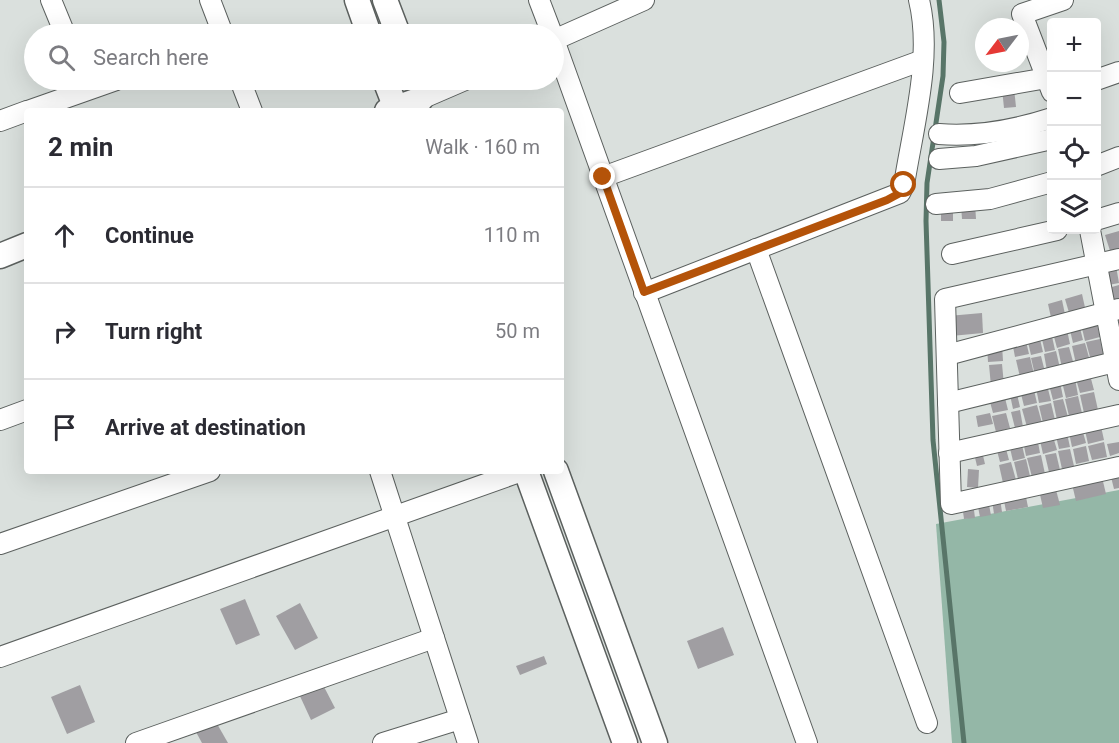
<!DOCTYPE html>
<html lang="en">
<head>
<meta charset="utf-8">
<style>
  :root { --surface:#fff; --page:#f7f7f7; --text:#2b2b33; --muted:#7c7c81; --line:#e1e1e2 }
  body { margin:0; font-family:Roboto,sans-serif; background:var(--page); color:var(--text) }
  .controls { position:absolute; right:18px; top:18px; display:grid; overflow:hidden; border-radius:6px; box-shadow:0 6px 24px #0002 }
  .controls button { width:54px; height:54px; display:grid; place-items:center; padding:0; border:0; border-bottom:2px solid var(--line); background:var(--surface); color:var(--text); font:30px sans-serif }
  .compass { position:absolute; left:975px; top:18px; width:54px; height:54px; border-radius:50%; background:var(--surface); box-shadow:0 6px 24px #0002; rotate:238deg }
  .stop { position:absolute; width:18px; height:18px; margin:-14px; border:4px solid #b45309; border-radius:50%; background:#fff }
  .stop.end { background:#b45309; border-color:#fff; box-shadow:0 2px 6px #0008 }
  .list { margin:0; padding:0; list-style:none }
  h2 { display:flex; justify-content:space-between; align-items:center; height:78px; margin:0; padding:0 24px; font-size:26px }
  h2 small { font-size:20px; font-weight:400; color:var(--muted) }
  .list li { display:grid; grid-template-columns:39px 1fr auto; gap:18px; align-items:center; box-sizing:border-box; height:96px; padding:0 24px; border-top:2px solid var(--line) }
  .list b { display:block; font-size:22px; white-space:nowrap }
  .list em { font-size:20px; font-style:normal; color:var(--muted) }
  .icon { flex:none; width:33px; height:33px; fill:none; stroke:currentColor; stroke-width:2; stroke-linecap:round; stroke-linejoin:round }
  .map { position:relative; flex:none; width:1119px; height:743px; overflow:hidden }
  .search { position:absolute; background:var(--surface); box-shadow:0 6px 24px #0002; left:24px; top:24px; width:540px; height:66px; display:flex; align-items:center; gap:15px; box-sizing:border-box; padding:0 21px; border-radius:33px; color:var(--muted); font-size:22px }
  .panel { position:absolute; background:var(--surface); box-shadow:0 6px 24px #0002; left:24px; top:108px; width:540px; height:366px; border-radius:6px }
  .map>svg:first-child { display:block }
  .green { fill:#94b7a7 }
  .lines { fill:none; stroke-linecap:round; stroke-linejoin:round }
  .stream { stroke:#587568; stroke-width:5 }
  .building { fill:#a09ea2 }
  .minor-casing { stroke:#5c615f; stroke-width:22 }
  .tertiary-casing { stroke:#5c615f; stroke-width:27 }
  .minor { stroke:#fff; stroke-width:20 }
  .tertiary { stroke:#fff; stroke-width:24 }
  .route { stroke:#b45309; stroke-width:8 }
</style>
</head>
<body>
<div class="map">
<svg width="1119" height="743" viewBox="0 0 1119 743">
  <rect width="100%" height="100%" fill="#dae0dd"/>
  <!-- green -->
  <polygon class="green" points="1119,490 1119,743 952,743 936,524"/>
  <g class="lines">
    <!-- stream -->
    <polyline class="stream" points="939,0 944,42 943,76 927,183 926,221 933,440 964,743"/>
  </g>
  <!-- building -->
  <g class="building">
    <polygon points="1014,88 1016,107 1004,108 1002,89"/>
    <polygon points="975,204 976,219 962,219 961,205"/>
    <rect x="941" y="205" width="12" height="16"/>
    <polygon points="1119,231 1119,251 1111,254 1105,235"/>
    <polygon points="1116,266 1119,283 1103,286 1099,270"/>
    <polygon points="1119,285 1119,302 1112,304 1108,288"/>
    <polygon points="1082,294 1086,312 1070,316 1065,299"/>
    <polygon points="1062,300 1066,319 1052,322 1048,304"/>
    <polygon points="982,313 983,333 951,336 948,316"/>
    <polygon points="1096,320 1100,337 1085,341 1081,324"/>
    <polygon points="1079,324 1083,340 1073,343 1069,326"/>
    <polygon points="1067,330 1070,344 1057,348 1053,333"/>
    <polygon points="1051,332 1055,350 1045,352 1041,335"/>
    <polygon points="1039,335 1043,352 1031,355 1027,338"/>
    <polygon points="1025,337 1029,354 1015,357 1012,341"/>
    <polygon points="1100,339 1104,357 1091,361 1086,342"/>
    <polygon points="1085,343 1090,361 1076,364 1072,346"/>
    <polygon points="1002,345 1003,361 988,362 987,346"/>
    <polygon points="1069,347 1074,365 1062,368 1058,349"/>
    <polygon points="1056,351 1060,368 1047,371 1044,354"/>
    <polygon points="1041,356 1045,372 1035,375 1031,358"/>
    <polygon points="1030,357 1034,374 1020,377 1016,360"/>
    <polygon points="1002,364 1004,385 991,386 989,365"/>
    <polygon points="1090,375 1094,390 1080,393 1076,379"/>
    <polygon points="1075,379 1078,395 1066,398 1062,382"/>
    <polygon points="1060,382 1063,397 1053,400 1049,385"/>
    <polygon points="1047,385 1051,401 1039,403 1036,388"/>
    <polygon points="1033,386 1037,403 1024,406 1020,390"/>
    <polygon points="1094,392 1098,410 1084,413 1080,395"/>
    <polygon points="1017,394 1020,407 1013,409 1010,395"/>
    <polygon points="1078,396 1082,413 1069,416 1065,399"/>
    <polygon points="1005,398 1008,410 993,413 990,402"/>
    <polygon points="1063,399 1068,417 1057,420 1053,401"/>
    <polygon points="1051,403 1055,420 1043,423 1039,406"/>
    <polygon points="1037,405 1042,423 1027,427 1022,409"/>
    <polygon points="1020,410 1023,427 1015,428 1011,412"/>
    <polygon points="990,413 993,424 978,427 976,416"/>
    <polygon points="1006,413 1010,428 996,432 992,416"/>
    <polygon points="1100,422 1104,440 1088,444 1084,426"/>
    <polygon points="1081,425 1086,443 1072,447 1068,428"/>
    <polygon points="1066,429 1070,447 1059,449 1055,432"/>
    <polygon points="1052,433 1057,450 1043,454 1039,436"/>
    <polygon points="1037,437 1040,453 1026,456 1023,441"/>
    <polygon points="1021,441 1025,458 1013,461 1009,444"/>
    <polygon points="1104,442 1107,457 1092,460 1088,446"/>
    <polygon points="1119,442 1119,453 1110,456 1107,444"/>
    <polygon points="1005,445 1009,460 1000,462 996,447"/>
    <polygon points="1086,446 1089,461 1076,464 1073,449"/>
    <polygon points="981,447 985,464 977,466 973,449"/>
    <polygon points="1070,449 1074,466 1062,469 1058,451"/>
    <polygon points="1056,453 1060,470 1049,472 1045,455"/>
    <polygon points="1041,455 1045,474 1032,477 1027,458"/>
    <polygon points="1026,459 1030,476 1018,479 1014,462"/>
    <polygon points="1011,462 1016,480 1003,483 999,465"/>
    <polygon points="968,469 979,470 978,488 967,487"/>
    <polygon points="1101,473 1106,494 1076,501 1071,480"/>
    <polygon points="1119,476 1119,488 1114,489 1111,477"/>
    <polygon points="1055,486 1060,505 1043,508 1039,490"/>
    <polygon points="1025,492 1028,507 1006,511 1003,496"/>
    <polygon points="1000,498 1002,512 994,514 992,500"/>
    <polygon points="988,500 991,515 980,517 977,502"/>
    <polygon points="973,502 975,518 964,519 962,504"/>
    <polygon points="245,599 260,635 236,645 220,609"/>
    <polygon points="300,603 318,638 295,650 276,616"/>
    <polygon points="723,627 734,655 698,669 687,641"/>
    <polygon points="544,656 547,664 520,675 516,666"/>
    <polygon points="322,683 335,708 311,720 299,694"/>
    <polygon points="80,685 95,722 67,734 51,697"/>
    <polygon points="216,722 228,743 202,743 196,732"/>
  </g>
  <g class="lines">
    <defs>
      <g id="minor">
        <polyline points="51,0 65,34"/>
        <polyline points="210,0 223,34"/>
        <polyline points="539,0 552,34"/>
        <polyline points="644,0 554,40 807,743"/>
        <polyline points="240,80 252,111"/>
        <polyline points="1096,80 1119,72"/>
        <polyline points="1052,92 1022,14 1063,0"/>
        <polyline points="960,93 1047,78"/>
        <polyline points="421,99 465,80"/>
        <polyline points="28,111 116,80"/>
        <polyline points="0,121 27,111"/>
        <path d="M 939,134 C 977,137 1015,130 1052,118"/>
        <polyline points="939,159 976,156 1052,139"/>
        <polyline points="1096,166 1119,157"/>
        <polyline points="603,177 923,60"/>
        <polyline points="936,204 990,199 1052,182"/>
        <polyline points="1096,220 1119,213"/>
        <polyline points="1090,230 1119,380"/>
        <polyline points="756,249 927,723"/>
        <polyline points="952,254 1057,230"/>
        <polyline points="1119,259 945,299 951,504 1119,467"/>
        <path d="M 644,293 L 900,193 L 904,185 C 913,127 933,57 919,0"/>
        <polyline points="947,355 1119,309"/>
        <polyline points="948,403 1119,361"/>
        <polyline points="0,420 27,410"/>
        <polyline points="949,453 1119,415"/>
        <polyline points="380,471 468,743"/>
        <polyline points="0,544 210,471"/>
        <polyline points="0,657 522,471"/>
        <polyline points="136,743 434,638"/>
        <polyline points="383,743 460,719"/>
      </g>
      <g id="tertiary">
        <polyline points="357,0 369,34"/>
        <polyline points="385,0 398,34"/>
        <polyline points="385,80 397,111"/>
        <polyline points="387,111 421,99"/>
        <polyline points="0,256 27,245"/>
        <polyline points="526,471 625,743"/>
        <polyline points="556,471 655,743"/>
      </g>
    </defs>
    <!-- minor casing -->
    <use href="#minor" class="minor-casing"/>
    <!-- tertiary casing -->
    <use href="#tertiary" class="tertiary-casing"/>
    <!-- minor -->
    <use href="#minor" class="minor"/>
    <!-- tertiary -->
    <use href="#tertiary" class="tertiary"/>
  </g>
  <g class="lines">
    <!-- route -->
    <polyline class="route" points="603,177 644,292 887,200 900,193 904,185"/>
  </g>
</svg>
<div class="controls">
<button>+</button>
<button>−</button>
<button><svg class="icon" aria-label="locate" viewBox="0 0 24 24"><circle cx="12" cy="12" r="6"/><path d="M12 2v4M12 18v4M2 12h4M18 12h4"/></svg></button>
<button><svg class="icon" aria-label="layers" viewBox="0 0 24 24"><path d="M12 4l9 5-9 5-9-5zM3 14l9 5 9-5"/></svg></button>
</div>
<svg class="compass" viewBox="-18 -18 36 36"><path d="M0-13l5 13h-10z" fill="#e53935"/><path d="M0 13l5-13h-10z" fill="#7c7c81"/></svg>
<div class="stop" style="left:904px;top:185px"></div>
<div class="stop end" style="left:603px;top:177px"></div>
<div class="search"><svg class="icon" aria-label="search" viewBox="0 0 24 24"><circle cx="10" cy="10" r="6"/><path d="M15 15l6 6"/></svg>Search here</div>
<section class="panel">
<h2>2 min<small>Walk · 160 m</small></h2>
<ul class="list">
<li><svg class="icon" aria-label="ahead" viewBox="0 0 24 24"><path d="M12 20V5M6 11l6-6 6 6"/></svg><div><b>Continue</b></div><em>110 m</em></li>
<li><svg class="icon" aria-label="right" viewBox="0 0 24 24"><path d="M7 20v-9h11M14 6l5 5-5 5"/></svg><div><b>Turn right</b></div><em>50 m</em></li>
<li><svg class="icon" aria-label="arrive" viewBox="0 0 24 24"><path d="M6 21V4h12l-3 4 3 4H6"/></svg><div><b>Arrive at destination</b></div></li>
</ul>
</section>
</div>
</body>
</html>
